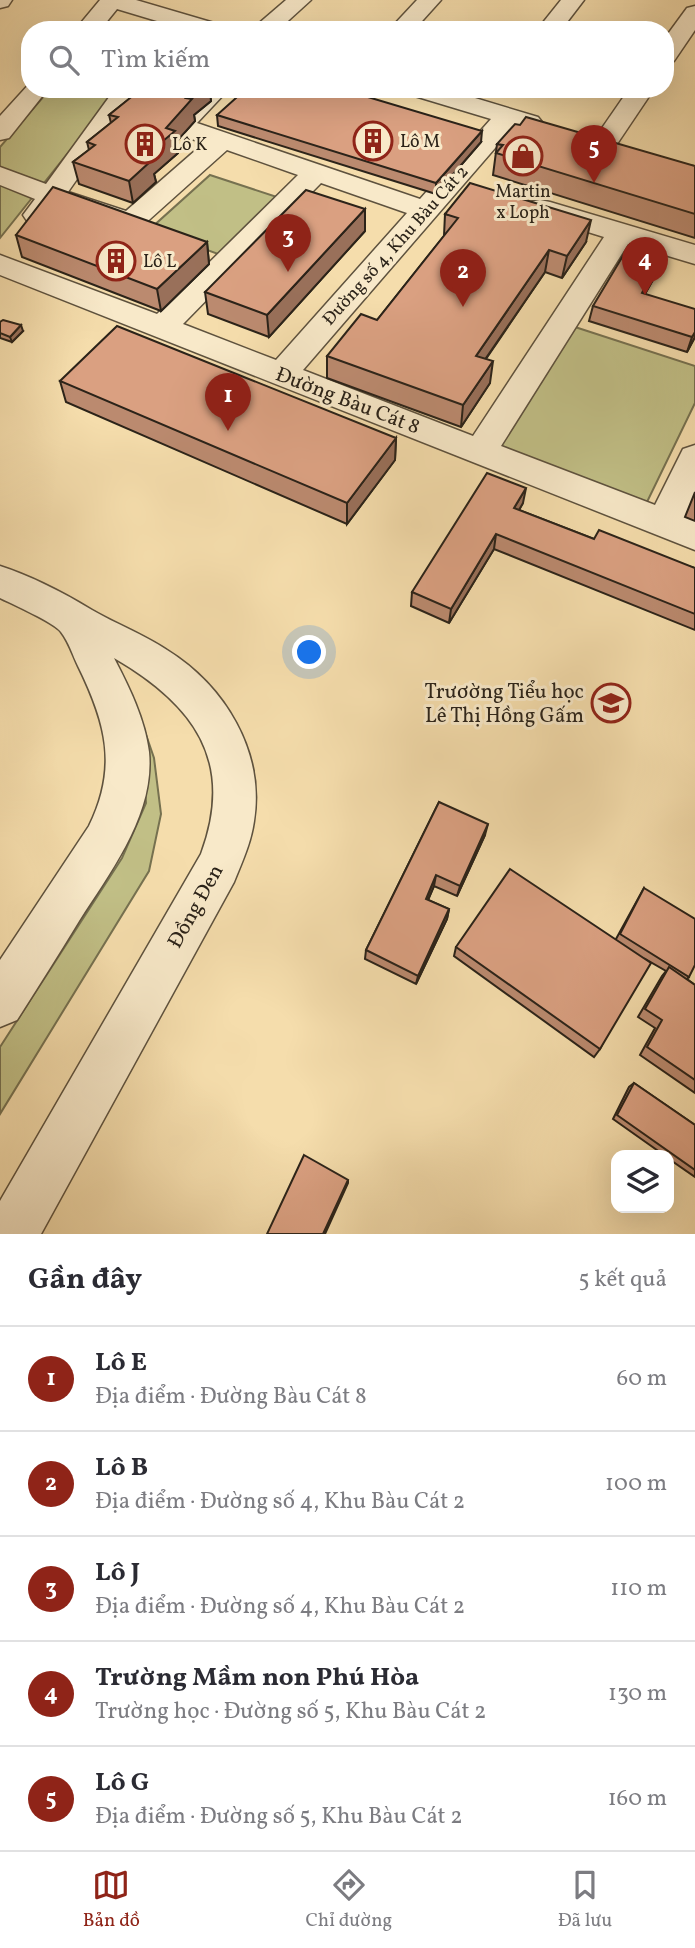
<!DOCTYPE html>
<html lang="vi">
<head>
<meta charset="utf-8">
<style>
  :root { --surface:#fff; --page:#f2f2f3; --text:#2b2b33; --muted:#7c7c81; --line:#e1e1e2; --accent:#8f2418 }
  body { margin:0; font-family:Vollkorn,serif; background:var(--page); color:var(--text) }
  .controls { position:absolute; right:21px; bottom:21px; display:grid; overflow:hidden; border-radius:14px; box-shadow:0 7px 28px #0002 }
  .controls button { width:63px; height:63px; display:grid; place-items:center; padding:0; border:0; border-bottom:2px solid var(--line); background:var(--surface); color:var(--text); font:35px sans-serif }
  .you { position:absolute; left:310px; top:653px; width:24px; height:24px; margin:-18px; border:5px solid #fff; border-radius:50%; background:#1a73e8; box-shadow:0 0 0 10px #1a73e833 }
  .badge { display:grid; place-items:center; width:46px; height:46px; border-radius:50%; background:var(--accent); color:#fff; font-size:23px; font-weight:700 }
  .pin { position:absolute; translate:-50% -58px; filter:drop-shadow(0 2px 4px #0008) }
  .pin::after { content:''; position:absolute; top:37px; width:24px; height:21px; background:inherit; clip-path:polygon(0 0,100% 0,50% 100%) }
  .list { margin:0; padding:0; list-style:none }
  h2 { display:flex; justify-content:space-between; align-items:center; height:91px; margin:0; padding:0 28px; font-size:30px }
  h2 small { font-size:23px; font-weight:400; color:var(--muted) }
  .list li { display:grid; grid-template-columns:46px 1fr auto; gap:21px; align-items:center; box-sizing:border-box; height:105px; padding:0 28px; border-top:2px solid var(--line) }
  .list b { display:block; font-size:26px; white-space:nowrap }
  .list p { margin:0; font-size:23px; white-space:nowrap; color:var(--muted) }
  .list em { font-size:23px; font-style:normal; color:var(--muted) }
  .icon { flex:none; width:38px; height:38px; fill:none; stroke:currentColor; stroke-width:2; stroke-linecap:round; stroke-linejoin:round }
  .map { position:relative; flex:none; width:695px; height:1234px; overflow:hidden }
  .search { position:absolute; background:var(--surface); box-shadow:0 7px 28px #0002; left:21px; right:21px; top:21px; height:77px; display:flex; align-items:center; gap:18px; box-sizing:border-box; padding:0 24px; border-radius:28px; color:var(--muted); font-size:26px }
  .sheet { height:616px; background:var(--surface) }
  nav { display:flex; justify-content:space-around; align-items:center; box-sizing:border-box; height:98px; border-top:2px solid var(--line); background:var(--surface); font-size:19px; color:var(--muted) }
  nav a { display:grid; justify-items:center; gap:4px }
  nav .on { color:var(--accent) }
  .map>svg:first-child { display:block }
  .green { fill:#c1bf86; stroke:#767150; stroke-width:2 }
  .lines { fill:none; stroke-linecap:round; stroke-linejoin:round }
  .minor-casing { stroke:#5e523e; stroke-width:3 }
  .minor { fill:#f8e9c9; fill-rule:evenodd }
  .wall { fill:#bb8a6f; stroke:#2b2319; stroke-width:2 }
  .shaded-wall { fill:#99705a; stroke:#2b2319; stroke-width:2 }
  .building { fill:#daa081; stroke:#2b2319; stroke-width:2 }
  .labels { text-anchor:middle; stroke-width:6; stroke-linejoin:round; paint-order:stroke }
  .far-poi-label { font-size:18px; fill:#2b2319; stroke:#f8e9c9; text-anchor:start }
  .far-street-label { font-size:18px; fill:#2b2319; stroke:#f8e9c9 }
  .street-label { font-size:21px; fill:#2b2319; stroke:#f8e9c9 }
  .poi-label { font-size:21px; fill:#2b2319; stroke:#f8e9c9; text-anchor:end }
</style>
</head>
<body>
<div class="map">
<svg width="695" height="1234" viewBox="0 0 695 1234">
  <rect width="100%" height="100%" fill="#f5ddac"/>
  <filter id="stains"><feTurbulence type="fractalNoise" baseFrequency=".00286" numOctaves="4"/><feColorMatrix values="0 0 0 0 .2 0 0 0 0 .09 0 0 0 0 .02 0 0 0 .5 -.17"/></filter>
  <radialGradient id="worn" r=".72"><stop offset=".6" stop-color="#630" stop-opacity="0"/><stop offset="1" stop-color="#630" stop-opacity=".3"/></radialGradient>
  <!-- green -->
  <g class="green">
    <polygon points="50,89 119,89 0,238 0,147"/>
    <polygon points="210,175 286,200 229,258 150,229"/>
    <polygon points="575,327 695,366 695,403 647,502 500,447"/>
    <polygon points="142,723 154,758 161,814 149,871 0,1114 0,1047 122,858 146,803"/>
  </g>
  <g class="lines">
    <defs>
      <g id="minor">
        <polygon points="0,0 12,0 8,6 0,8"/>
        <polygon points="100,0 136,0 221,25 225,30 187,30 117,9 100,30 75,30"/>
        <polygon points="286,0 311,0 278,30 251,30"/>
        <polygon points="417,0 441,0 414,30 389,30"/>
        <polygon points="561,0 584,0 561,30 537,30"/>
        <polygon points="695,6 695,30 674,61 665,63 665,38 687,8"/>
        <polygon points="30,83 30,89 48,89 9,138 0,140 0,116"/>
        <path d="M 115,89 L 140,89 L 68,192 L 126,211 L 204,143 L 171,132 L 167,126 L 203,89 L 229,89 L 197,123 L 420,199 L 491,119 L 408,94 L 405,89 L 445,89 L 538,117 L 542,122 L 538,127 L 529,130 L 514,126 L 303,370 L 473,436 L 604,237 L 530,214 L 526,208 L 530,202 L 540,200 L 550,202 L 695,245 L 695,264 L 628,244 L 501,446 L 655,505 L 683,449 L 695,445 L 695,495 L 685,517 L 695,521 L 695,550 L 0,275 L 0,255 L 157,314 L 298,175 L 227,150 L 140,228 L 130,231 L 120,228 L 57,207 L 47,221 L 37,223 L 27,221 L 23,215 L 35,199 L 0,185 L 0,167 L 46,184 ZM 321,183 L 407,213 L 276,360 L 183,324 Z"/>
        <polygon points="629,89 654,89 613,150 604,152 595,150 591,144"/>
        <path d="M 0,566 C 31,576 64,593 92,610 C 116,624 143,634 167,650 C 225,686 265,752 254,821 C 251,843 242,862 234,882 L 41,1234 L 0,1234 L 0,1201 L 201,854 C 236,760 193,704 114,658 C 129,687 145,719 149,752 C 155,814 111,871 79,921 C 59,954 38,987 17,1020 L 0,1027 L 0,960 L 89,826 C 118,767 106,723 78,666 C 73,656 69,642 61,632 C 55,623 12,604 0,598 Z"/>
      </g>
    </defs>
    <!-- minor casing -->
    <use href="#minor" class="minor-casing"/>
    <!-- minor -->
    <use href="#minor" class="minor"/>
  </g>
  <!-- wall -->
  <g class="wall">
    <polygon points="132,89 213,89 210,92 211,101 194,115 195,121 177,141 178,153 154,174 156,182 133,203 79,184 73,162 89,150 87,142 111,123 109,115 133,96"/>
    <polygon points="217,115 481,142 436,194 218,126"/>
    <polygon points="497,144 695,166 695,238 493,175"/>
    <polygon points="445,214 586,242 562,278 545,272 486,359 490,383 461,427 327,378 327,356 377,320 444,236"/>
    <polygon points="365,231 269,337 208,314 205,292"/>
    <polygon points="16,235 207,242 209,264 161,311 22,257"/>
    <polygon points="659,269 645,294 695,337 687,352 589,321 593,306"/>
    <polygon points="0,322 23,331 12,342 0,338"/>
    <polygon points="60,381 396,438 395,460 347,524 66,402"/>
    <polygon points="695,492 695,521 685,517"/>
    <polygon points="523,503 519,510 594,539 695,568 695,630 494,549 449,623 411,606 412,592"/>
    <polygon points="439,802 485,835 457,896 434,886 428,900 449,909 447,919 416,984 365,959 366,950"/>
    <polygon points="644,888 689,977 687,979 695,985 695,1093 640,1055 655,1028 638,1017 662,976 666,971 645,959 600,1049 594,1057 454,956 456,947 616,939"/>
    <polygon points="634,1083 695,1125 695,1177 669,1159 669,1155 664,1155 613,1119 629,1087"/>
  </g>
  <!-- shaded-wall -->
  <g class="shaded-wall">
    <polygon points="196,89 213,89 210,92 211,101 194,115 195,121 177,141 178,153 154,174 156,182 133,203 129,181 186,98"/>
    <polygon points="482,131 481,142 436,194 436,183"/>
    <polygon points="365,209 365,231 269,337 267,315"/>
    <polygon points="591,220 586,242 562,278 567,256"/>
    <polygon points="207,242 209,264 161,311 157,289"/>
    <polygon points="549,250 545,272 473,377 476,356"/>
    <polygon points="663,254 659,269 637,308 642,293"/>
    <polygon points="21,325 23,331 12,342 10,337"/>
    <polygon points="695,332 695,337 687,352 692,337"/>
    <polygon points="493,361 490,383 461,427 463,405"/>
    <polygon points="396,438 395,460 347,524 347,503"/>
    <polygon points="526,488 523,503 512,522 514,508"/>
    <polygon points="496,534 494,549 449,623 451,609"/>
    <polygon points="488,824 485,835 457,896 460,886"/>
    <polygon points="436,875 434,886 424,909 426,899"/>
    <polygon points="449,909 447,919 416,984 418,976"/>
    <polygon points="348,1180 348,1183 325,1234 323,1234"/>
  </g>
  <!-- building -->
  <g class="building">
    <polygon points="187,23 211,30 179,30"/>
    <polygon points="139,89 196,89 186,98 192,99 166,128 175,131 144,157 152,160 129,181 73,162 95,145 87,142 118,117 109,115 140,90"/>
    <polygon points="246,89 341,89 482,131 436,183 217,115"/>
    <polygon points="526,117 695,166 695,214 496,153 503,145 497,144 515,124 520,125"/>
    <polygon points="470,183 591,220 567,256 549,250 476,356 493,361 463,405 327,356 361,314 377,320 458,218 445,214"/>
    <polygon points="53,187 207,242 157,289 16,235"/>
    <polygon points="306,190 365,209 267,315 205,292"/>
    <polygon points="630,244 663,254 642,293 695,309 695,332 692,337 593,306"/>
    <polygon points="3,320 21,325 10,337 0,333 0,322"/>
    <polygon points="117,326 396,438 347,503 60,381"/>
    <polygon points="487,473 526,488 514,508 594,539 599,530 695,568 695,614 496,534 451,609 412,592"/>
    <polygon points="439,802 488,824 460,886 436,875 426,899 449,909 418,976 366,950"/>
    <polygon points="510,869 651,963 600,1049 456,947"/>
    <polygon points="644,888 695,919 695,965 689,977 620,934"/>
    <polygon points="669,967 695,985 695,1080 647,1047 662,1020 645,1009"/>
    <polygon points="634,1083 695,1125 695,1170 617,1115"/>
    <polygon points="304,1155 348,1180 323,1234 267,1234"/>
  </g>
  <!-- icons -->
  <defs>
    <symbol id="building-ring" viewBox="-11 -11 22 22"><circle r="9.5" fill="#f8e9c9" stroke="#8f2418" stroke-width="1.5"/><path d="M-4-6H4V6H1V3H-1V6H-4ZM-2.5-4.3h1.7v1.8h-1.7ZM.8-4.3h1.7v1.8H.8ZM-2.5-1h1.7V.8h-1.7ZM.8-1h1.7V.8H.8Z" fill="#8f2418"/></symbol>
    <symbol id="shop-ring" viewBox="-11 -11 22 22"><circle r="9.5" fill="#f8e9c9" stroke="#8f2418" stroke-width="1.5"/><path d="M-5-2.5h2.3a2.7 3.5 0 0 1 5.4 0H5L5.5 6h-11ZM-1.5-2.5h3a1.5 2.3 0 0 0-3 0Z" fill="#8f2418"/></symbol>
    <symbol id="school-ring" viewBox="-11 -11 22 22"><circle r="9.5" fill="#f8e9c9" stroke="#8f2418" stroke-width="1.5"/><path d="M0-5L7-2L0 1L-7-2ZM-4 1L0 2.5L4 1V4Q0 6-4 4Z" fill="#8f2418"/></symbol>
  </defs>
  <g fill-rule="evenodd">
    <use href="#building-ring" x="351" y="119" width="44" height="44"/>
    <use href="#building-ring" x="123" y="122" width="44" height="44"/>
    <use href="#shop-ring" x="501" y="134" width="44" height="44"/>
    <use href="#building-ring" x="94" y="239" width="44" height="44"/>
    <use href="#school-ring" x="589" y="681" width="44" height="44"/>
  </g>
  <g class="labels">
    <!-- far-poi labels -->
    <g class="far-poi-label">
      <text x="400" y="147">Lô M</text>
      <text x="172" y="150">Lô K</text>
      <text x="523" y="197" text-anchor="middle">Martin<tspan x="523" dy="21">x Loph</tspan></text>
      <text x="143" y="267">Lô L</text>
    </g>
    <!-- far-street labels -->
    <g class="far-street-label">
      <text transform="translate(395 245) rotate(-48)" y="6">Đường số 4, Khu Bàu Cát 2</text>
    </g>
    <!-- street labels -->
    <g class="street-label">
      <text transform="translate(348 400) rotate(21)" y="7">Đường Bàu Cát 8</text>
      <text transform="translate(195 906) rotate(-61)" y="7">Đồng Đen</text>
    </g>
    <!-- poi labels -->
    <g class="poi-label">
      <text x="584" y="698">Trươờng Tiểu học<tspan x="584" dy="24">Lê Thị Hồng Gấm</tspan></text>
    </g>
  </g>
  <rect width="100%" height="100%" filter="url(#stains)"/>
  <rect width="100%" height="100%" fill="url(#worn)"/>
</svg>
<div class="controls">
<button><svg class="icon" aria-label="layers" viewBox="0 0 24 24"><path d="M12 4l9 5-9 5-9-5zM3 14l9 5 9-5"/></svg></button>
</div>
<div class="you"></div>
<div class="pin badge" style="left:228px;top:431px">1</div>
<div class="pin badge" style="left:463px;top:307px">2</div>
<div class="pin badge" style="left:288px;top:272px">3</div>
<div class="pin badge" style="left:645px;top:295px">4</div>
<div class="pin badge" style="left:594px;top:183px">5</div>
<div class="search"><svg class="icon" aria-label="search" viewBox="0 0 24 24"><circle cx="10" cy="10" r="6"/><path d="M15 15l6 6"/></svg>Tìm kiếm</div>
</div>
<section class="sheet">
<h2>Gần đây<small>5 kết quả</small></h2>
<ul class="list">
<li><span class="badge">1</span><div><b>Lô E</b><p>Địa điểm · Đường Bàu Cát 8</p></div><em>60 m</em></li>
<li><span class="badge">2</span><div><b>Lô B</b><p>Địa điểm · Đường số 4, Khu Bàu Cát 2</p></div><em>100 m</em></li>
<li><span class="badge">3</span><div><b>Lô J</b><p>Địa điểm · Đường số 4, Khu Bàu Cát 2</p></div><em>110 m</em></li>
<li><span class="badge">4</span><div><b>Trường Mầm non Phú Hòa</b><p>Trường học · Đường số 5, Khu Bàu Cát 2</p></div><em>130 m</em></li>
<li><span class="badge">5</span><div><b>Lô G</b><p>Địa điểm · Đường số 5, Khu Bàu Cát 2</p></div><em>160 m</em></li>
</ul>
</section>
<nav>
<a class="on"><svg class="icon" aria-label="map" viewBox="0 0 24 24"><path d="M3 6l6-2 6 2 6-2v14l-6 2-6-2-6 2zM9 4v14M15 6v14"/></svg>Bản đồ</a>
<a><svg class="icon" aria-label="directions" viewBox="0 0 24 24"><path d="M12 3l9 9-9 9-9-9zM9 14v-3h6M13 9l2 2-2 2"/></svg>Chỉ đường</a>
<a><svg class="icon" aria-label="saved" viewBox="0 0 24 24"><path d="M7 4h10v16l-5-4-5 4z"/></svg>Đã lưu</a>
</nav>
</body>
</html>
